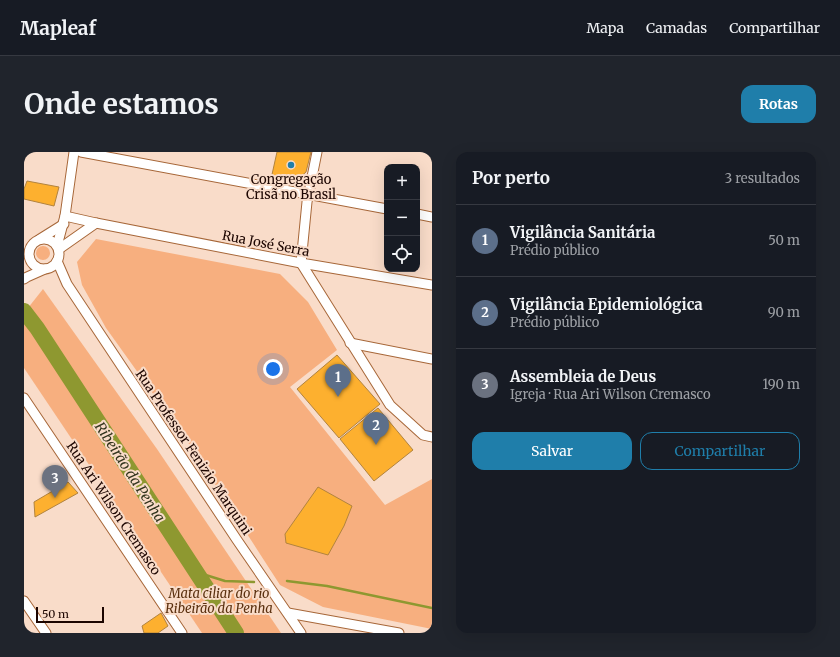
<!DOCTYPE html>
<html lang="pt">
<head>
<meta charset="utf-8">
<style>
  :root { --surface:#171b24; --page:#20242c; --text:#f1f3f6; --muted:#9ea1a6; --line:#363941; --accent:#1f7eaa }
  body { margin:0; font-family:Merriweather,serif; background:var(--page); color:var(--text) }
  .controls { position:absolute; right:12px; top:12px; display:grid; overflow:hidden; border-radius:8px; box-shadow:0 4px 16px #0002 }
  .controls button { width:36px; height:36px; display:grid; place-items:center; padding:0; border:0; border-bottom:1px solid var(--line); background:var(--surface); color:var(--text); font:20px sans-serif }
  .scale { position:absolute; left:12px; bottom:10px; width:68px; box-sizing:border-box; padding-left:4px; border:2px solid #1c0500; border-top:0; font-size:11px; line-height:14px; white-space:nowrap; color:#1c0500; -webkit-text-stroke:3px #f9dcc9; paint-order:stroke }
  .you { position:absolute; left:249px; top:217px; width:14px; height:14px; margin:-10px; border:3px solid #fff; border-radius:50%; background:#1a73e8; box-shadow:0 0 0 6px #1a73e833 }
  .badge { display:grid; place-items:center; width:26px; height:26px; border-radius:50%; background:var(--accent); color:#fff; font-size:13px; font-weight:700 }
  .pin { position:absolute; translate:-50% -33px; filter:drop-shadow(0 1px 2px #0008) }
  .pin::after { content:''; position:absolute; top:21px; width:14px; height:12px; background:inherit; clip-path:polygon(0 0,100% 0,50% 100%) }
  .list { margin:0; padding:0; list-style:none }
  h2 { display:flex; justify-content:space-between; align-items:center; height:52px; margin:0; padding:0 16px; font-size:17px }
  h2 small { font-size:13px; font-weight:400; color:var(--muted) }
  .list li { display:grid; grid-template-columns:26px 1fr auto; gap:12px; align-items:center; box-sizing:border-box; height:72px; padding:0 16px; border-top:1px solid var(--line) }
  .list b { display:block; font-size:15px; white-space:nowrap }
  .list p { margin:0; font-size:13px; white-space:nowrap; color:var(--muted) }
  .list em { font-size:13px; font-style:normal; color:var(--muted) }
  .actions { display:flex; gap:8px; padding:12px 16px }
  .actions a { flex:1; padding:9px 0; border:1px solid var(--accent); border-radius:12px; text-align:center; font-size:14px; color:var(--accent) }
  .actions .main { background:var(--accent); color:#fff }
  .icon { flex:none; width:22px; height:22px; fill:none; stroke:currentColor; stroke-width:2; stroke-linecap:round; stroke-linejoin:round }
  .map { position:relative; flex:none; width:408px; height:481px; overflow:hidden; border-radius:12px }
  header { display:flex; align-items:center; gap:24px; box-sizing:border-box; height:56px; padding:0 20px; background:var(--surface); border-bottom:1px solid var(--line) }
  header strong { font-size:19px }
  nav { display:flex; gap:22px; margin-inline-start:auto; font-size:14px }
  .intro { display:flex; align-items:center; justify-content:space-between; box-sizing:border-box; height:96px; padding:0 24px }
  h1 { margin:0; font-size:28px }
  .button { padding:10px 18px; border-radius:12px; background:var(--accent); color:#fff; font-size:14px; font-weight:700 }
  main { display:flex; gap:24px; padding:0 24px }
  aside { flex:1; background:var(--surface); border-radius:12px; box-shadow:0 4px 16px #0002 }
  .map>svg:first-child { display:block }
  .green { fill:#f7af7f }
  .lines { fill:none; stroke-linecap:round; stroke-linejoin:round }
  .stream { stroke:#8e9830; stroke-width:2.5 }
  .river { stroke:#8e9830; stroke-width:16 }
  .building { fill:#fdb02f; stroke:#b1833f }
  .minor-casing { stroke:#a76739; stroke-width:11 }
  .minor { stroke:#fff; stroke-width:9 }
  .poi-dot { fill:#1f7eaa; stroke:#f9dcc9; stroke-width:1.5 }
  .labels { text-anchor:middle; stroke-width:4; stroke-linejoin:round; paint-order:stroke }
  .poi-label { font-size:13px; fill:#1c0500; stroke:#f9dcc9 }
  .street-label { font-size:13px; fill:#1c0500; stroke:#f9dcc9 }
  .park-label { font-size:13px; font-style:italic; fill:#5a300f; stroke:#f9dcc9 }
  .water-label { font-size:14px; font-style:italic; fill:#31341d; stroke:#f9dcc9 }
</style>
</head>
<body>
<header>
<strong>Mapleaf</strong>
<nav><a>Mapa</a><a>Camadas</a><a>Compartilhar</a></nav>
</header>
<div class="intro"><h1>Onde estamos</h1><a class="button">Rotas</a></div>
<main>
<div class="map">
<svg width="408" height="481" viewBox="0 0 408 481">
  <rect width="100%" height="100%" fill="#f9dcc9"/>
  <!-- green -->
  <g class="green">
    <polygon points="72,87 256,122 284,150 313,198 266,235 361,353 408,327 408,477 299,455 256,433 165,292 82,176 58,133 53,110"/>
    <circle cx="19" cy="101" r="7"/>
    <polygon points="19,137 133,297 257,481 178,481 0,216 0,161"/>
  </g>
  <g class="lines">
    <!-- stream -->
    <g class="stream">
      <polyline points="172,420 201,429 230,430"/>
      <polyline points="263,429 303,434 408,456"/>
    </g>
    <!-- river -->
    <polyline class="river" points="0,159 13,176 212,481"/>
  </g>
  <!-- building -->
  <g class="building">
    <polygon points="253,0 287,0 282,20 273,28 247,27"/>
    <polygon points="3,29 35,35 30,54 0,47 0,37"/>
    <polygon points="313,203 356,252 315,286 273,237"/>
    <polygon points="354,256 389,298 350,329 316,287"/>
    <polygon points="44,330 54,341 11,365 10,350"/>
    <polygon points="294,335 328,354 320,374 304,403 262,391 261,382"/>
    <polygon points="137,461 144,474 134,481 120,481 118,474"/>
  </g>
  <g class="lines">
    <defs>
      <g id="minor">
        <polyline points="57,0 363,57"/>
        <polyline points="293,0 283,50 277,111 366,253 399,283 408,285"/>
        <polyline points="393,62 408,65"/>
        <polyline points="41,64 72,71 277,111 408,133"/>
        <circle cx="20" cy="102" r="15"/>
        <polyline points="16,87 40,72"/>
        <polyline points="33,94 41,64 50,0"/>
        <polyline points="35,97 72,71"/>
        <polyline points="33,109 43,132 213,388 277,481"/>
        <polyline points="0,127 3,125 21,117"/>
        <polyline points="326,191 408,207"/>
        <polyline points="0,246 158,481"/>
        <polyline points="0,449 22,481"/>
        <polyline points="264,461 375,481"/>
      </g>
    </defs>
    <!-- minor casing -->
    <use href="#minor" class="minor-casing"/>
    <!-- minor -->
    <use href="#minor" class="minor"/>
  </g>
  <!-- markers -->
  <circle class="poi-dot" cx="267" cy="13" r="4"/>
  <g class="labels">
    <!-- poi labels -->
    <g class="poi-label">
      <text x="267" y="32">Congregação<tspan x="267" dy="15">Crisã no Brasil</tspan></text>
    </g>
    <!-- street labels -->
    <g class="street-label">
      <text transform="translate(242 91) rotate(11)" y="5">Rua José Serra</text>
      <text transform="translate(170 300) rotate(56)" y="5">Rua Professor Fenizio Marquini</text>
      <text transform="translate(90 356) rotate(56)" y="5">Rua Ari Wilson Cremasco</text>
    </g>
    <!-- park labels -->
    <g class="park-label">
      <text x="195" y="446">Mata ciliar do rio<tspan x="195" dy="15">Ribeirão da Penha</tspan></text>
    </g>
    <!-- water labels -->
    <g class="water-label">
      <text transform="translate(106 320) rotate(57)" y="5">Ribeirão da Penha</text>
    </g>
  </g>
</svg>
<div class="controls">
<button>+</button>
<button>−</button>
<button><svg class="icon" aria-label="locate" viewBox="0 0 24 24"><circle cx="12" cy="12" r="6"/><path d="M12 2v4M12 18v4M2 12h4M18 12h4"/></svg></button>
</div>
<div class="scale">50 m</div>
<div class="you"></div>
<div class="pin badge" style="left:314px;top:245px;background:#5c6f8a">1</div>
<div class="pin badge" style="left:352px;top:293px;background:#5c6f8a">2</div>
<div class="pin badge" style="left:31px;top:346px;background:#6b7280">3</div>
</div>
<aside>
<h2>Por perto<small>3 resultados</small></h2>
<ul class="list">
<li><span class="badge" style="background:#5c6f8a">1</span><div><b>Vigilância Sanitária</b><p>Prédio público</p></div><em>50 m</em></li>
<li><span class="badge" style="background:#5c6f8a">2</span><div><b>Vigilância Epidemiológica</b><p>Prédio público</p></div><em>90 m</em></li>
<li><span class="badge" style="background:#6b7280">3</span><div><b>Assembleia de Deus</b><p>Igreja · Rua Ari Wilson Cremasco</p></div><em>190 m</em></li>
</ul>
<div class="actions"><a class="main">Salvar</a><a>Compartilhar</a></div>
</aside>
</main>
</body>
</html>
